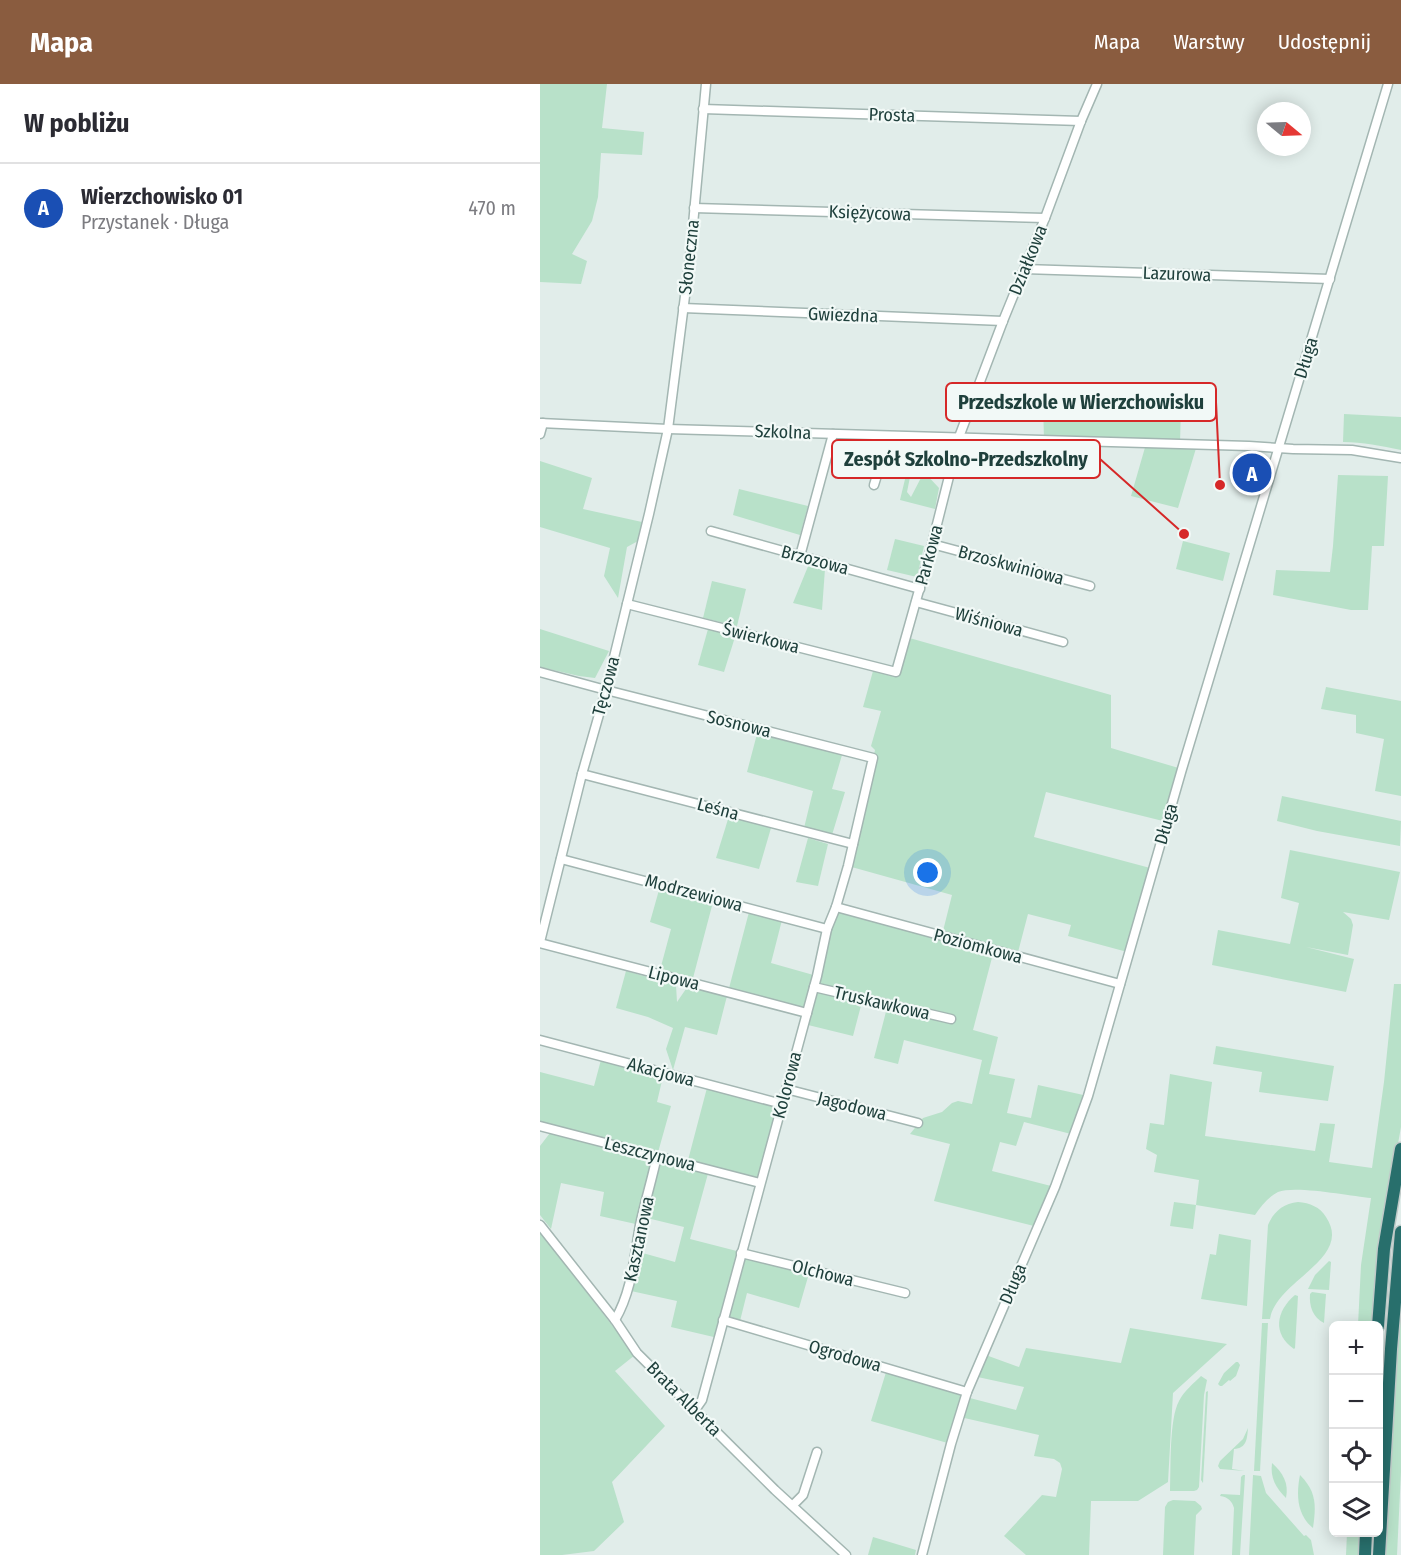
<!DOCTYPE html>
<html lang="pl">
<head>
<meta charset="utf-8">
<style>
  :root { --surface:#fff; --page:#f2f2f3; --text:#2b2b33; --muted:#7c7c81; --line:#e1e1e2; --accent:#8a5c3f }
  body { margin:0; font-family:"Fira Sans Condensed",sans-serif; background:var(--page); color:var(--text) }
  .controls { position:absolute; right:18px; bottom:18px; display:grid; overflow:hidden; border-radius:9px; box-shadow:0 3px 15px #0003 }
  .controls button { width:54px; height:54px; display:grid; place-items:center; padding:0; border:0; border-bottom:2px solid var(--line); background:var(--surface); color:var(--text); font:30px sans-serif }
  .compass { position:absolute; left:717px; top:18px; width:54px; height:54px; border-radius:50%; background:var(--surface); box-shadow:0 3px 15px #0003; rotate:109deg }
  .you { position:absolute; left:388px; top:789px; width:21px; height:21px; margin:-15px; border:4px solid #fff; border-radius:50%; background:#1a73e8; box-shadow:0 0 0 9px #1a73e833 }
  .badge { display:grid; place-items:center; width:39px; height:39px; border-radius:50%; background:var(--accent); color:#fff; font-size:20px; font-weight:700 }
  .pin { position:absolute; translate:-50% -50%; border:3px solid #fff; box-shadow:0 2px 6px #0006 }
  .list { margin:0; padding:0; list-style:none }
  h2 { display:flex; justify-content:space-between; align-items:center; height:78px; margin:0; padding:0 24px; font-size:26px }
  h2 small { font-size:20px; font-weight:400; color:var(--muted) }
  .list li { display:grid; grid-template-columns:39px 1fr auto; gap:18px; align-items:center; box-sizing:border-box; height:90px; padding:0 24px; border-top:2px solid var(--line) }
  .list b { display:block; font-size:22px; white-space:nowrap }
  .list p { margin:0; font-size:20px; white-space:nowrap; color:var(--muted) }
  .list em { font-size:20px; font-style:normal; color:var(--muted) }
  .icon { flex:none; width:33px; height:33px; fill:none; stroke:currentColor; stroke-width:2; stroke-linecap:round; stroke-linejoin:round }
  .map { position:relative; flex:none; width:861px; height:1471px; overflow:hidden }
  header { display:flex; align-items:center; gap:36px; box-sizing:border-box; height:84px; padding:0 30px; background:var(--accent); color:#fff }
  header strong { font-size:28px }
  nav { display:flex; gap:33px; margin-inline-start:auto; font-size:21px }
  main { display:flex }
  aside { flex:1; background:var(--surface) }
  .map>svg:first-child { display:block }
  .green { fill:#b8e1c9 }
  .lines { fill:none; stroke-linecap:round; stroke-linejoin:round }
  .minor-casing { stroke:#a3b6b2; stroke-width:11 }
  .highway-casing { stroke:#c0cac8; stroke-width:15 }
  .minor { stroke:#fff; stroke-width:8 }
  .highway { stroke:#286f6c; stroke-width:12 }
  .labels { text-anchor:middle; stroke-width:4.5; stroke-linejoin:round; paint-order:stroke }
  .street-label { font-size:18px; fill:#1f403c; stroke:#f2f9f7 }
  .leader { fill:none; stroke:#d62828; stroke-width:2 }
  .callout-dot { fill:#d62828; stroke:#f2f9f7; stroke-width:2 }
  .callout { fill:#f2f9f7; stroke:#d62828; stroke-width:2 }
  .callout-label { font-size:20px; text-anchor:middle; font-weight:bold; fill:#1f403c }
</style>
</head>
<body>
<header>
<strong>Mapa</strong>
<nav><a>Mapa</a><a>Warstwy</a><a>Udostępnij</a></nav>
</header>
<main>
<aside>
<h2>W pobliżu<small></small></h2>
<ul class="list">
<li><span class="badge" style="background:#1a4fb4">A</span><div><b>Wierzchowisko 01</b><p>Przystanek · Długa</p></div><em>470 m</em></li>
</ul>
</aside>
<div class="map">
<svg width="861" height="1471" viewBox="0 0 861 1471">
  <rect width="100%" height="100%" fill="#e1edea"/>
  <!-- green -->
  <g class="green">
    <polygon points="0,0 67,0 62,44 104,48 102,71 61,69 58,113 52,137 32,170 47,177 41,200 0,198"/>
    <polygon points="503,318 641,320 640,360 657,361 638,424 591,412 606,360 504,356"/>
    <path d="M 804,330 L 861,333 L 861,366 C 841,362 823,358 803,358 Z"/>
    <polygon points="0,377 52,394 43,425 102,438 98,457 87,463 78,514 64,492 70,464 0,443"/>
    <polygon points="384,388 399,404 395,425 360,416 366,391 370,393 367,408 371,413"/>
    <polygon points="798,391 848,392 844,462 832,462 828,526 811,526 733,511 736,486 790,488 793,462"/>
    <polygon points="199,405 268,422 260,451 193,431"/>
    <polygon points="355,455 384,462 377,493 347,486"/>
    <polygon points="643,457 690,469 683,497 636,485"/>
    <polygon points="269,480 285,485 282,526 253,519"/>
    <polygon points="172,497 206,505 197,542 163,534"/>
    <polygon points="0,545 69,567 55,594 39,592 0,583"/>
    <polygon points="168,545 195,553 184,588 158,581"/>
    <polygon points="366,553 571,611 571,664 642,685 627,738 506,708 494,753 614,785 591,869 528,852 531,841 488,830 477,872 454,866 433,946 458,953 449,990 475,995 467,1029 491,1034 498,1001 548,1012 535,1051 484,1038 476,1062 460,1058 452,1087 515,1103 498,1143 394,1117 410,1060 370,1050 383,1034 402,1028 412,1019 418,1017 432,1020 442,976 364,956 358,980 334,974 348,920 323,914 313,952 264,940 267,929 188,908 209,828 242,836 231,879 277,892 296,823 402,851 412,811 308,782 335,666 331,662 341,627 323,623 333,587 355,593"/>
    <polygon points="786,603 861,617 861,712 835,707 844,655 816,649 816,631 781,625"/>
    <polygon points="217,650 302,671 292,705 305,708 292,751 264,744 273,707 207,688"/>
    <polygon points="742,712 861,737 860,762 777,747 737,737"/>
    <polygon points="189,732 231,744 219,785 176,774"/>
    <polygon points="268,754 288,760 278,802 256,798"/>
    <polygon points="750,766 860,788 849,836 803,828 811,835 813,841 808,871 766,863 814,875 806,908 672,881 678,846 750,860 759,819 741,814"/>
    <polygon points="119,806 173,818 153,894 120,886 131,845 110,838"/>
    <polygon points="86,887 136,901 137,918 148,902 187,912 177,951 145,943 133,986 126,965 133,944 108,933 76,924"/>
    <path d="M 854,900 L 861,900 L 861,1043 L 849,1110 L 835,1241 L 818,1241 L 821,1181 L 831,1114 C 810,1112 755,1101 738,1108 C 728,1113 721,1122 715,1131 L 656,1121 L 653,1145 L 630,1142 L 634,1118 L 656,1121 L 659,1096 L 614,1088 L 617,1071 L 606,1065 L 610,1039 L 624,1041 L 630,990 L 672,998 L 665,1052 L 775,1067 L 780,1039 L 795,1040 L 789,1078 L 832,1084 L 844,998 Z"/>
    <polygon points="676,962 794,982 788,1017 719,1008 722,988 673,980"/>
    <polygon points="62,972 124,988 117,1018 131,1022 117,1072 147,1080 168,1000 242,1020 220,1099 169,1086 150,1155 270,1186 259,1224 207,1209 199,1241 183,1237 178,1254 131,1243 137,1217 91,1207 99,1168 135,1178 144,1143 103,1133 100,1141 60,1132 64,1108 21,1099 11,1145 0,1131 0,1062 13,1045 0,1042 0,988 54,1002"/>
    <path d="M 758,1118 C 770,1119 780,1123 786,1133 C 814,1175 736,1196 730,1235 L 722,1235 L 728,1141 C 734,1127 743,1120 758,1118 Z"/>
    <polygon points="0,1148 95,1271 75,1287 125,1342 72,1398 84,1438 54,1467 22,1471 0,1471"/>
    <polygon points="679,1150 711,1156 707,1222 661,1215 670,1170 676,1171"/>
    <polygon points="789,1177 791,1178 789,1206 768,1205 775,1191"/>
    <polygon points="861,1202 861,1388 857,1471 845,1471 847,1408"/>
    <path d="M 772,1208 L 786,1210 L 784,1239 C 773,1234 769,1222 770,1210 Z"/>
    <path d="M 755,1211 L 758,1212 L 755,1264 L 754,1265 C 732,1250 736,1227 755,1211 Z"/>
    <polygon points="722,1239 728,1239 720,1387 714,1387"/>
    <polygon points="590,1244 687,1260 633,1309 628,1398 598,1417 551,1417 549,1471 486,1471 464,1452 502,1411 516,1413 522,1385 520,1379 514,1375 494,1372 499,1351 420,1333 411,1360 331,1337 347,1285 427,1308 426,1313 476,1326 484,1303 433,1292 443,1270 479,1283 486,1264 581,1279"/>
    <polygon points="696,1278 698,1278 700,1281 696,1292 690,1297 689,1296 682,1302 680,1302 678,1300 684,1289"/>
    <path d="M 661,1292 L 667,1296 L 664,1311 L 659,1403 L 657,1406 L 654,1407 L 630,1407 C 631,1385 629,1335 639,1317 C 644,1307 654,1299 661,1292 Z"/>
    <polygon points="668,1307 663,1399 661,1396 666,1308"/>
    <path d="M 708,1344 C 707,1355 707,1364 694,1365 L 692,1385 L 705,1387 L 680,1385 L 678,1382 L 680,1377 L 703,1355 Z"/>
    <path d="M 732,1379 C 743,1389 749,1399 746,1414 C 736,1404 730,1394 732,1379 Z"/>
    <path d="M 703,1391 L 705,1391 L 700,1471 L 692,1471 L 694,1424 C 692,1417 688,1413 680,1412 L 681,1410 L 700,1411 L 701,1393 Z"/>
    <polygon points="713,1391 721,1392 726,1409 764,1452 766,1451 771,1456 774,1471 709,1471"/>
    <path d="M 760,1391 C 777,1408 776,1422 773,1444 C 757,1431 756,1411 760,1391 Z"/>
    <polygon points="633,1416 655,1417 661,1422 662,1425 656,1431 654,1471 623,1471 625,1423 628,1418"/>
    <polygon points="807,1449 822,1449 821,1471 806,1471"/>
    <polygon points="333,1453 376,1466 375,1471 328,1471"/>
  </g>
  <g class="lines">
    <defs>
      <g id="minor">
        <polyline points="163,25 541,37"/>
        <polyline points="154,124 505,134"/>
        <polyline points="484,185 790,195"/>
        <polyline points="143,224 463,237"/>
        <polyline points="0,339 128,345 709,362 753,365 812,366 861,374"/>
        <polyline points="0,350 3,339"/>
        <polyline points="334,401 349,352"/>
        <polyline points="171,447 380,505"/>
        <polyline points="392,460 550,502"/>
        <polyline points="260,472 293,350"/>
        <polyline points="376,518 523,558"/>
        <polyline points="87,520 356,588 392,460 419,353 463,237 505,134 541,37 557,0"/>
        <polyline points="0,588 66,606 333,674 308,782 296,823 287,845 277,892 162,1316 155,1326"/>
        <polyline points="42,690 313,760"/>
        <polyline points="21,775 287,845"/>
        <polyline points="296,823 580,900"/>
        <polyline points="0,858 42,690 66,606 109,430 128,345 150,173 166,0"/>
        <polyline points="0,859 267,929"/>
        <polyline points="274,903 411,935"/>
        <polyline points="0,956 242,1020"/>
        <polyline points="246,1005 378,1039"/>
        <polyline points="0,1042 220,1099"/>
        <polyline points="0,1141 75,1236 97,1269 235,1406 306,1471"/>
        <polyline points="201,1169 365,1209"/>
        <path d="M 75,1236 C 92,1207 94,1174 100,1141 C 105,1118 112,1095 117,1072"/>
        <polyline points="183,1236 427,1308"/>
        <polyline points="253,1421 263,1411 277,1368"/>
        <polyline points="382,1471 411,1360 427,1308 515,1103 548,1012 642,685 848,0"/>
      </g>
      <g id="highway">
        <polyline points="838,1242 844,1165 861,1065"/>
        <polyline points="825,1471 826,1448"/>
        <polyline points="839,1471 851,1265 861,1148"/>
      </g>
    </defs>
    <!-- minor casing -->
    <use href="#minor" class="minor-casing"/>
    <!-- highway casing -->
    <use href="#highway" class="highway-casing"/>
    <!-- minor -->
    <use href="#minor" class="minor"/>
    <!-- highway -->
    <use href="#highway" class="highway"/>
  </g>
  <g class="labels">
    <!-- street labels -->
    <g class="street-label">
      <text transform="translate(352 31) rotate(2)" y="6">Prosta</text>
      <text transform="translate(330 129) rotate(2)" y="6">Księżycowa</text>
      <text transform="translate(149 173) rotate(-84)" y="6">Słoneczna</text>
      <text transform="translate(488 176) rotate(-68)" y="6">Działkowa</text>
      <text transform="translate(637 190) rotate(2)" y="6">Lazurowa</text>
      <text transform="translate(303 231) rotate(2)" y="6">Gwiezdna</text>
      <text transform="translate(766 274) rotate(-73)" y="6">Długa</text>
      <text transform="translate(243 348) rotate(2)" y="6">Szkolna</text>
      <text transform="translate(389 471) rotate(-75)" y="6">Parkowa</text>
      <text transform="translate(275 476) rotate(15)" y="6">Brzozowa</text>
      <text transform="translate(471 481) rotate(15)" y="6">Brzoskwiniowa</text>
      <text transform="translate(449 538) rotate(15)" y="6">Wiśniowa</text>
      <text transform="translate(221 554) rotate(14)" y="6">Świerkowa</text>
      <text transform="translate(66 602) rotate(-75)" y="6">Tęczowa</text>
      <text transform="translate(199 640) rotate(14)" y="6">Sosnowa</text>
      <text transform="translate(178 725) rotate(15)" y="6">Leśna</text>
      <text transform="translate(626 740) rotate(-74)" y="6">Długa</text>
      <text transform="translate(154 809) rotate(15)" y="6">Modrzewiowa</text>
      <text transform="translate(438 862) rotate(15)" y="6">Poziomkowa</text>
      <text transform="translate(134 894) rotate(14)" y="6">Lipowa</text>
      <text transform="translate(342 919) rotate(13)" y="6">Truskawkowa</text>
      <text transform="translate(121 988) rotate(15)" y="6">Akacjowa</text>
      <text transform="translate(247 1001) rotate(-75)" y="6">Kolorowa</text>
      <text transform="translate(312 1022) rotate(14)" y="6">Jagodowa</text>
      <text transform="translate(110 1070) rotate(14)" y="6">Leszczynowa</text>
      <text transform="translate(99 1155) rotate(-78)" y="6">Kasztanowa</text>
      <text transform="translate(283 1189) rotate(14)" y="6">Olchowa</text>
      <text transform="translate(473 1200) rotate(-67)" y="6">Długa</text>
      <text transform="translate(305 1272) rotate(16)" y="6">Ogrodowa</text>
      <text transform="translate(144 1315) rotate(45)" y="6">Brata Alberta</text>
    </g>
  </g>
  <!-- callouts -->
  <path class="leader" d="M680 401L676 318M644 450L560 375"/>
  <g class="callout-dot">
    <circle cx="680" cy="401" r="6"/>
    <circle cx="644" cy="450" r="6"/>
  </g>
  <g class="callout">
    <rect x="406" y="299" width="270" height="38" rx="6"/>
    <rect x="292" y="356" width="268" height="38" rx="6"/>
  </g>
  <g class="callout-label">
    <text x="541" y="325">Przedszkole w Wierzchowisku</text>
    <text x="426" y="382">Zespół Szkolno-Przedszkolny</text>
  </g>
</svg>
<div class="controls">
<button>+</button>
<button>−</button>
<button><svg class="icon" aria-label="locate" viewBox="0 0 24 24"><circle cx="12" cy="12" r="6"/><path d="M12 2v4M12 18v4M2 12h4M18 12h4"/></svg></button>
<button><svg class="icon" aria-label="layers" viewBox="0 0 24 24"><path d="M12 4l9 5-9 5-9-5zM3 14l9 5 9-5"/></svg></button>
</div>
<svg class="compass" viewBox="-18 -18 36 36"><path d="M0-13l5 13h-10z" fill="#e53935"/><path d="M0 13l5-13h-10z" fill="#7c7c81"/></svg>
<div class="you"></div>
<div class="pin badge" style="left:712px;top:389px;background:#1a4fb4">A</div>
</div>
</main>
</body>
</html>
